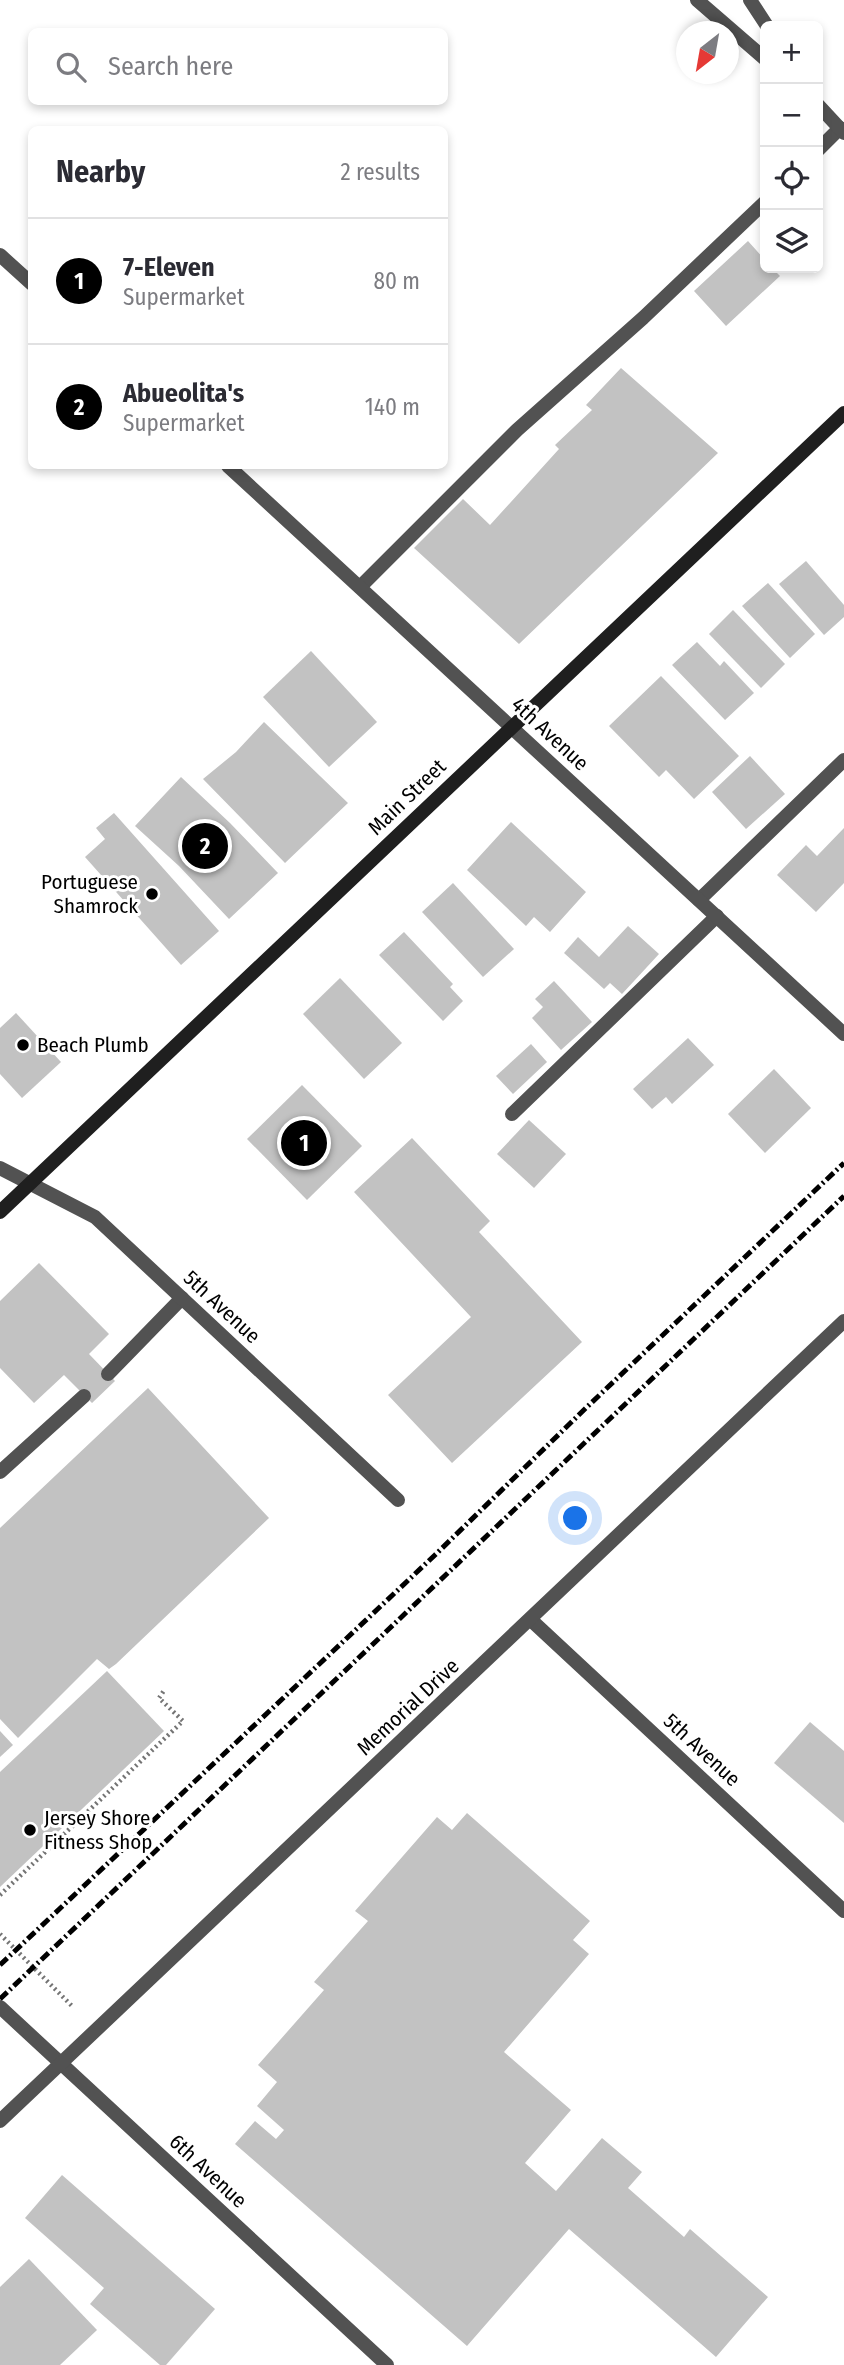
<!DOCTYPE html>
<html lang="en">
<head>
<meta charset="utf-8">
<style>
  :root { --surface:#fff; --page:#f7f7f7; --text:#2b2b33; --muted:#7c7c81; --line:#e1e1e2; --accent:#000 }
  body { margin:0; font-family:"Fira Sans Condensed",sans-serif; background:var(--page); color:var(--text) }
  .controls { position:absolute; right:21px; top:21px; display:grid; overflow:hidden; border-radius:10px; box-shadow:0 4px 10px #0003 }
  .controls button { width:63px; height:63px; display:grid; place-items:center; padding:0; border:0; border-bottom:2px solid var(--line); background:var(--surface); color:var(--text); font:35px sans-serif }
  .compass { position:absolute; left:676px; top:21px; width:63px; height:63px; border-radius:50%; background:var(--surface); box-shadow:0 4px 10px #0003; rotate:211deg }
  .you { position:absolute; left:576px; top:1519px; width:24px; height:24px; margin:-18px; border:5px solid #fff; border-radius:50%; background:#1a73e8; box-shadow:0 0 0 10px #1a73e833 }
  .badge { display:grid; place-items:center; width:46px; height:46px; border-radius:50%; background:var(--accent); color:#fff; font-size:23px; font-weight:700 }
  .pin { position:absolute; translate:-50% -50%; border:4px solid #fff; box-shadow:0 2px 7px #0006 }
  .list { margin:0; padding:0; list-style:none }
  h2 { display:flex; justify-content:space-between; align-items:center; height:91px; margin:0; padding:0 28px; font-size:30px }
  h2 small { font-size:23px; font-weight:400; color:var(--muted) }
  .list li { display:grid; grid-template-columns:46px 1fr auto; gap:21px; align-items:center; box-sizing:border-box; height:126px; padding:0 28px; border-top:2px solid var(--line) }
  .list b { display:block; font-size:26px; white-space:nowrap }
  .list p { margin:0; font-size:23px; white-space:nowrap; color:var(--muted) }
  .list em { font-size:23px; font-style:normal; color:var(--muted) }
  .icon { flex:none; width:38px; height:38px; fill:none; stroke:currentColor; stroke-width:2; stroke-linecap:round; stroke-linejoin:round }
  .map { position:relative; flex:none; width:844px; height:2365px; overflow:hidden }
  .search { position:absolute; background:var(--surface); box-shadow:0 4px 10px #0003; left:28px; top:28px; width:420px; height:77px; display:flex; align-items:center; gap:18px; box-sizing:border-box; padding:0 24px; border-radius:10px; color:var(--muted); font-size:26px }
  .panel { position:absolute; background:var(--surface); box-shadow:0 4px 10px #0003; left:28px; top:126px; width:420px; height:343px; border-radius:10px }
  .map>svg:first-child { display:block }
  .building { fill:#c2c2c2 }
  .lines { fill:none; stroke-linecap:round; stroke-linejoin:round }
  .path { stroke:#747474; stroke-width:4.5; stroke-dasharray:2 3.5; stroke-linecap:butt }
  .service { stroke:#525252; stroke-width:14 }
  .minor { stroke:#525252; stroke-width:14 }
  .tertiary { stroke:#525252; stroke-width:14 }
  .secondary { stroke:#1f1f1f; stroke-width:14 }
  .rail { stroke:#000; stroke-width:5; stroke-dasharray:10 3.5 2 3.5; stroke-linecap:butt }
  .poi-dot { fill:#000; stroke:#fff; stroke-width:2.5 }
  .labels { text-anchor:middle; stroke-width:6; stroke-linejoin:round; paint-order:stroke }
  .street-label { font-size:21px; fill:#000; stroke:#fff }
  .poi-label { font-size:21px; fill:#000; stroke:#fff; text-anchor:start }
</style>
</head>
<body>
<div class="map">
<svg width="844" height="2365" viewBox="0 0 844 2365">
  <rect width="100%" height="100%" fill="#fff"/>
  <!-- building -->
  <g class="building">
    <polygon points="748,241 765,260 765,268 772,268 780,276 726,326 694,291"/>
    <polygon points="621,368 718,453 519,644 414,548 463,499 490,525 559,449 555,445 592,410 586,405"/>
    <polygon points="806,561 844,605 844,617 824,635 779,584"/>
    <polygon points="768,583 815,634 790,658 742,606"/>
    <polygon points="733,610 785,664 761,688 709,634"/>
    <polygon points="697,642 720,666 724,661 754,693 725,720 672,665"/>
    <polygon points="311,651 377,722 329,767 263,697"/>
    <polygon points="661,676 739,756 694,799 666,770 659,777 609,726"/>
    <polygon points="264,722 348,803 285,863 203,779 236,752"/>
    <polygon points="750,756 785,794 746,829 712,792"/>
    <polygon points="181,777 230,823 278,873 229,919 179,866 135,826"/>
    <polygon points="114,813 219,931 181,965 85,857 105,839 96,828"/>
    <polygon points="511,822 586,892 550,932 534,917 526,926 467,870"/>
    <polygon points="844,828 844,883 816,912 777,875 806,845 817,856"/>
    <polygon points="453,883 514,949 483,977 422,912"/>
    <polygon points="628,926 659,954 622,994 610,983 604,989 564,953 578,937 599,957"/>
    <polygon points="404,932 453,984 450,987 463,1001 443,1021 379,955"/>
    <polygon points="340,978 402,1043 364,1079 303,1014"/>
    <polygon points="554,981 592,1022 561,1050 532,1018 543,1007 535,999"/>
    <polygon points="16,1013 61,1062 22,1098 0,1074 0,1028"/>
    <polygon points="688,1038 714,1065 672,1104 666,1097 652,1109 633,1089"/>
    <polygon points="531,1044 547,1062 513,1094 496,1076"/>
    <polygon points="774,1069 811,1108 765,1153 728,1114"/>
    <polygon points="302,1085 362,1146 307,1200 247,1139"/>
    <polygon points="529,1120 566,1154 534,1188 497,1154"/>
    <polygon points="412,1138 490,1221 479,1232 582,1342 452,1463 388,1395 471,1317 354,1192"/>
    <polygon points="39,1263 109,1334 89,1354 115,1381 92,1403 64,1375 34,1403 0,1368 0,1301"/>
    <polygon points="148,1388 269,1518 116,1664 109,1669 97,1659 18,1738 0,1719 0,1528"/>
    <polygon points="107,1671 164,1731 0,1887 0,1772"/>
    <polygon points="810,1722 844,1751 844,1823 774,1763"/>
    <polygon points="0,1731 13,1745 0,1757"/>
    <polygon points="467,1813 590,1921 573,1940 589,1954 504,2052 571,2110 525,2163 556,2191 602,2138 642,2172 628,2188 684,2237 690,2229 768,2297 716,2357 569,2229 467,2346 235,2144 255,2121 276,2139 284,2130 257,2106 277,2082 258,2065 324,1990 314,1982 368,1921 355,1911 437,1817 452,1830"/>
    <polygon points="62,2175 215,2309 166,2365 160,2365 90,2304 104,2288 25,2218"/>
    <polygon points="29,2259 97,2330 60,2365 0,2365 0,2287"/>
  </g>
  <g class="lines">
    <!-- path -->
    <g class="path">
      <polyline points="0,1895 183,1721 159,1698 165,1689"/>
      <polyline points="0,1934 72,2006"/>
    </g>
    <!-- service -->
    <g class="service">
      <polyline points="818,150 840,128"/>
      <polyline points="360,587 517,430 643,318 765,202"/>
      <polyline points="699,900 844,760"/>
      <polyline points="512,1114 717,916"/>
      <polyline points="108,1374 182,1298"/>
      <polyline points="0,1472 84,1396"/>
    </g>
    <!-- minor -->
    <g class="minor">
      <polyline points="697,0 765,59"/>
      <polyline points="750,0 767,26"/>
      <polyline points="818,105 844,133"/>
      <polyline points="0,255 32,284"/>
      <polyline points="228,466 844,1034"/>
      <polyline points="0,1168 95,1217 398,1500"/>
      <polyline points="531,1620 844,1911"/>
    </g>
    <!-- tertiary -->
    <g class="tertiary">
      <polyline points="0,2007 387,2365"/>
      <polyline points="0,2121 844,1321"/>
    </g>
    <!-- secondary -->
    <polyline class="secondary" points="0,1212 844,413"/>
    <!-- rail -->
    <g class="rail">
      <polyline points="0,1965 435,1555 588,1406 844,1163"/>
      <polyline points="0,1999 844,1196"/>
    </g>
  </g>
  <!-- markers -->
  <g class="poi-dot">
    <circle cx="152" cy="894" r="7"/>
    <circle cx="23" cy="1045" r="7"/>
    <circle cx="30" cy="1830" r="7"/>
  </g>
  <g class="labels">
    <!-- street labels -->
    <g class="street-label">
      <text transform="translate(550 734) rotate(43)" y="7">4th Avenue</text>
      <text transform="translate(407 797) rotate(-44)" y="7">Main Street</text>
      <text transform="translate(222 1307) rotate(43)" y="7">5th Avenue</text>
      <text transform="translate(408 1707) rotate(-43)" y="7">Memorial Drive</text>
      <text transform="translate(702 1750) rotate(43)" y="7">5th Avenue</text>
      <text transform="translate(208 2171) rotate(43)" y="7">6th Avenue</text>
    </g>
    <!-- poi labels -->
    <g class="poi-label">
      <text x="138" y="889" text-anchor="end">Portuguese<tspan x="138" dy="24">Shamrock</tspan></text>
      <text x="37" y="1052">Beach Plumb</text>
      <text x="44" y="1825">Jersey Shore<tspan x="44" dy="24">Fitness Shop</tspan></text>
    </g>
  </g>
</svg>
<div class="controls">
<button>+</button>
<button>−</button>
<button><svg class="icon" aria-label="locate" viewBox="0 0 24 24"><circle cx="12" cy="12" r="6"/><path d="M12 2v4M12 18v4M2 12h4M18 12h4"/></svg></button>
<button><svg class="icon" aria-label="layers" viewBox="0 0 24 24"><path d="M12 4l9 5-9 5-9-5zM3 14l9 5 9-5"/></svg></button>
</div>
<svg class="compass" viewBox="-18 -18 36 36"><path d="M0-13l5 13h-10z" fill="#e53935"/><path d="M0 13l5-13h-10z" fill="#7c7c81"/></svg>
<div class="you"></div>
<div class="pin badge" style="left:304px;top:1143px">1</div>
<div class="pin badge" style="left:205px;top:846px">2</div>
<div class="search"><svg class="icon" aria-label="search" viewBox="0 0 24 24"><circle cx="10" cy="10" r="6"/><path d="M15 15l6 6"/></svg>Search here</div>
<section class="panel">
<h2>Nearby<small>2 results</small></h2>
<ul class="list">
<li><span class="badge">1</span><div><b>7-Eleven</b><p>Supermarket</p></div><em>80 m</em></li>
<li><span class="badge">2</span><div><b>Abueolita's</b><p>Supermarket</p></div><em>140 m</em></li>
</ul>
</section>
</div>
</body>
</html>
